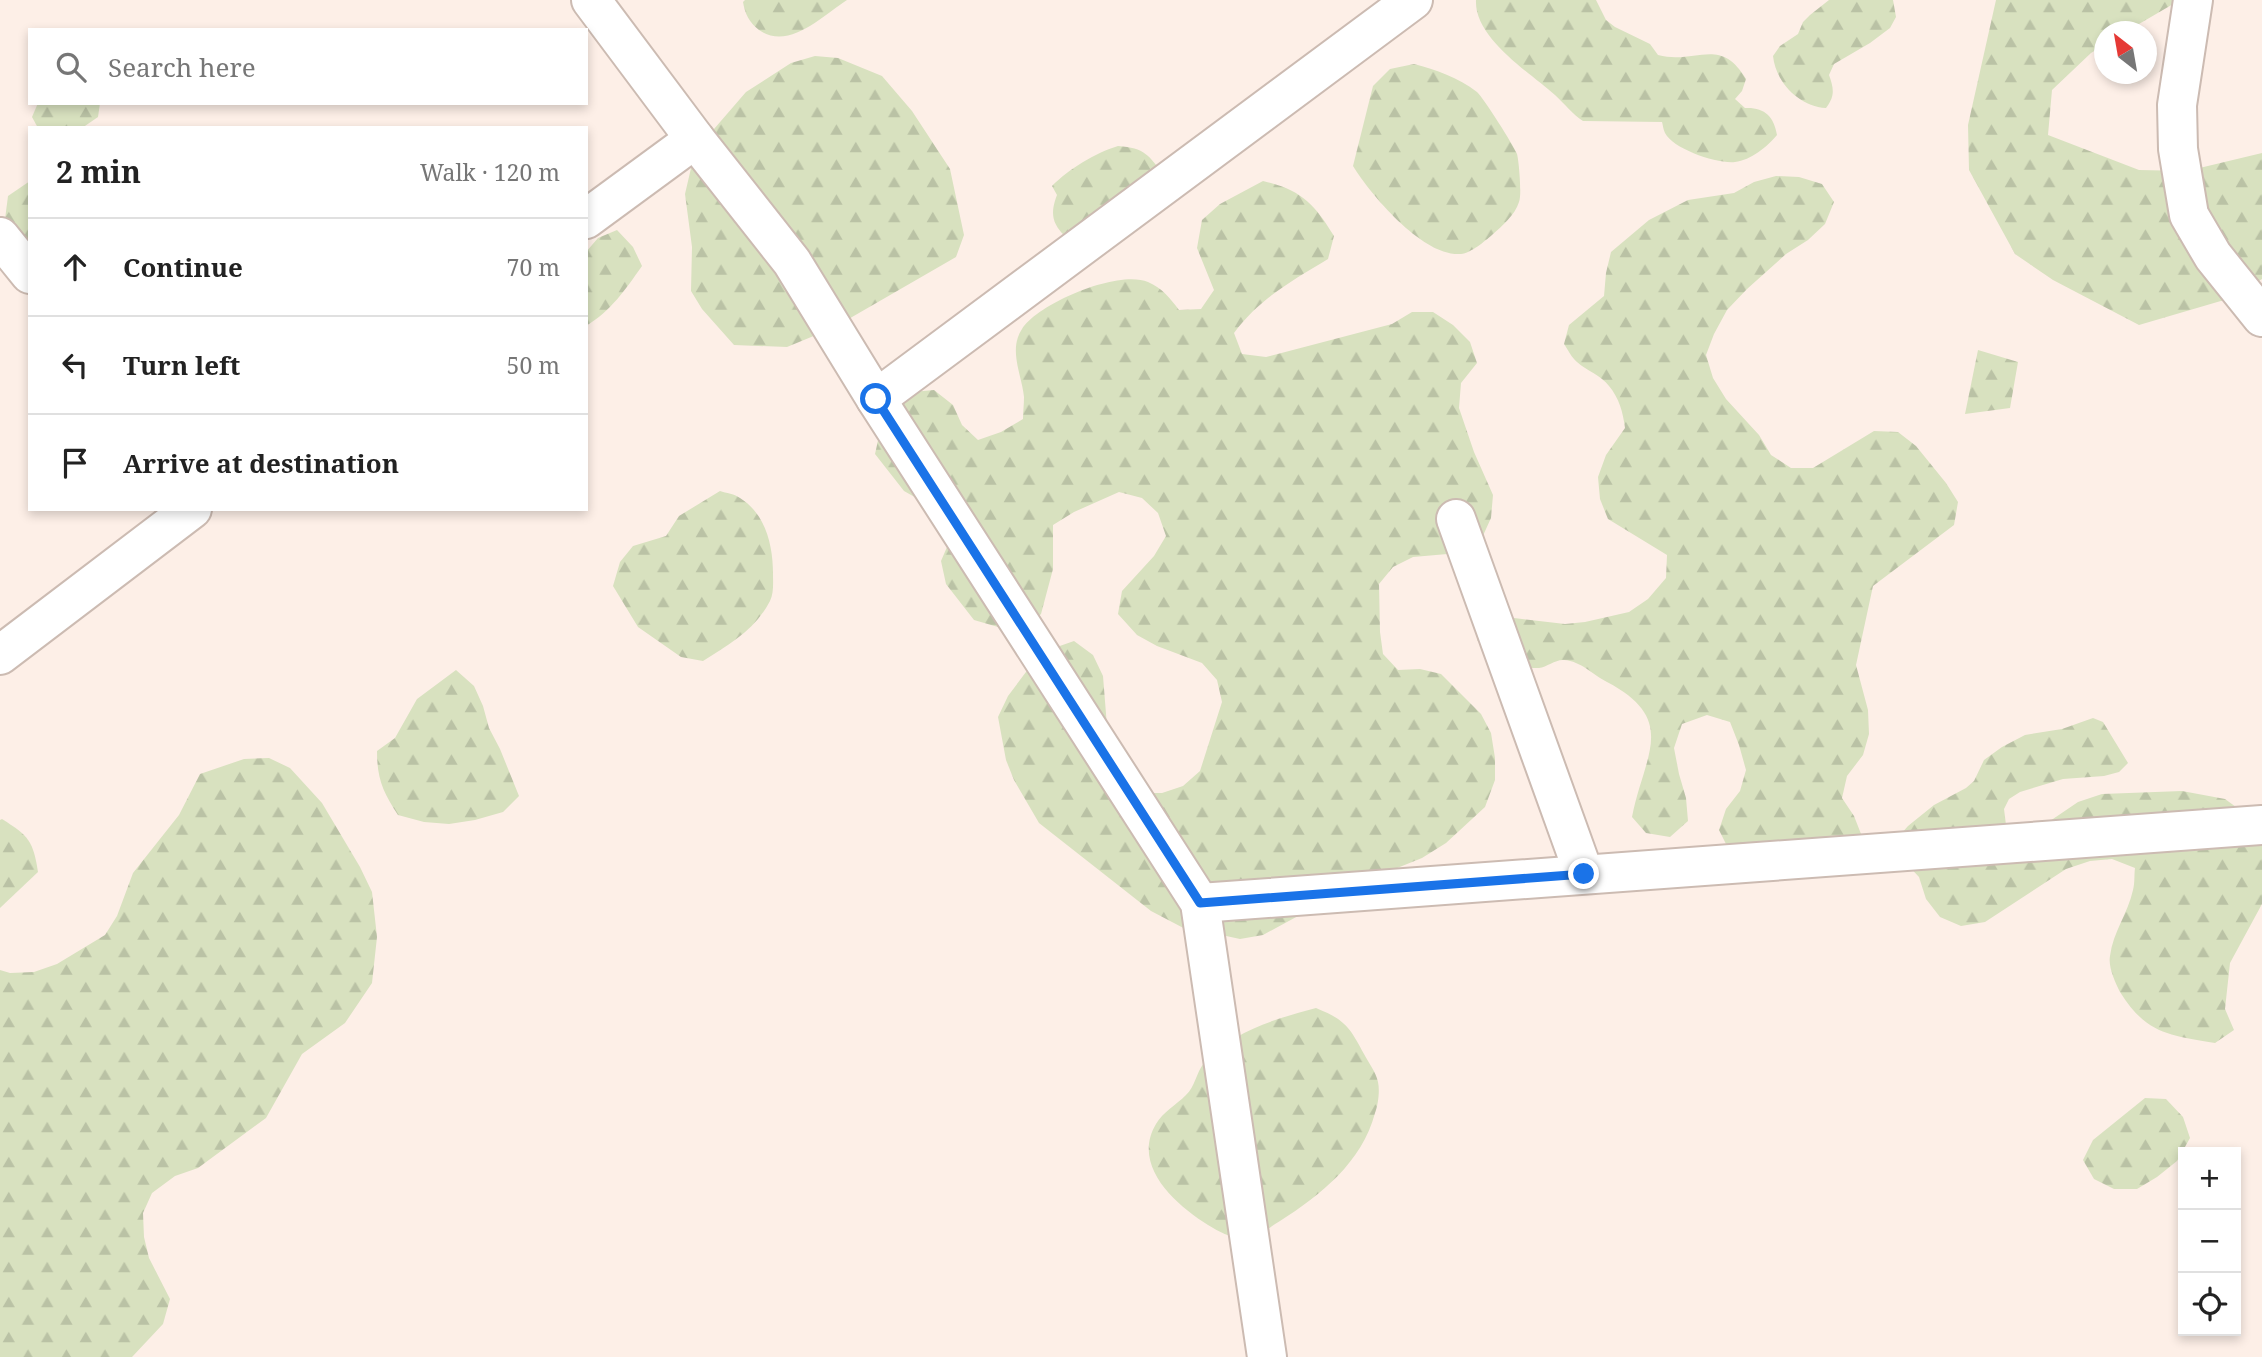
<!DOCTYPE html>
<html lang="en">
<head>
<meta charset="utf-8">
<style>
  :root { --surface:#fff; --page:#f6f6f6; --text:#222; --muted:#767676; --line:#e0e0e0 }
  body { margin:0; font-family:"Noto Serif",serif; background:var(--page); color:var(--text) }
  .controls { position:absolute; right:21px; bottom:21px; display:grid; overflow:hidden; border-radius:0px; box-shadow:0 4px 10px #0003 }
  .controls button { width:63px; height:63px; display:grid; place-items:center; padding:0; border:0; border-bottom:2px solid var(--line); background:var(--surface); color:var(--text); font:35px sans-serif }
  .compass { position:absolute; left:2094px; top:21px; width:63px; height:63px; border-radius:50%; background:var(--surface); box-shadow:0 4px 10px #0003; rotate:329deg }
  .stop { position:absolute; width:21px; height:21px; margin:-16px; border:5px solid #1a73e8; border-radius:50%; background:#fff }
  .stop.end { background:#1a73e8; border-color:#fff; box-shadow:0 2px 7px #0008 }
  .list { margin:0; padding:0; list-style:none }
  h2 { display:flex; justify-content:space-between; align-items:center; height:91px; margin:0; padding:0 28px; font-size:30px }
  h2 small { font-size:23px; font-weight:400; color:var(--muted) }
  .list li { display:grid; grid-template-columns:46px 1fr auto; gap:21px; align-items:center; box-sizing:border-box; height:98px; padding:0 28px; border-top:2px solid var(--line) }
  .list b { display:block; font-size:26px; white-space:nowrap }
  .list em { font-size:23px; font-style:normal; color:var(--muted) }
  .icon { flex:none; width:38px; height:38px; fill:none; stroke:currentColor; stroke-width:2; stroke-linecap:round; stroke-linejoin:round }
  .map { position:relative; flex:none; width:2262px; height:1357px; overflow:hidden }
  .search { position:absolute; background:var(--surface); box-shadow:0 4px 10px #0003; left:28px; top:28px; width:560px; height:77px; display:flex; align-items:center; gap:18px; box-sizing:border-box; padding:0 24px; border-radius:0px; color:var(--muted); font-size:26px }
  .panel { position:absolute; background:var(--surface); box-shadow:0 4px 10px #0003; left:28px; top:126px; width:560px; height:385px; border-radius:0px }
  .map>svg:first-child { display:block }
  .forest { fill:url(#forest-firs) }
  .lines { fill:none; stroke-linecap:round; stroke-linejoin:round }
  .street-casing { stroke:#ccbbb2; stroke-width:42 }
  .street { stroke:#fff; stroke-width:38 }
  .route { stroke:#1a73e8; stroke-width:9 }
</style>
</head>
<body>
<div class="map">
<svg width="2262" height="1357" viewBox="0 0 2262 1357">
  <defs>
    <pattern id="forest-firs" width="22" height="20" patternUnits="userSpaceOnUse" patternTransform="scale(1.75)"><rect width="22" height="20" fill="#d8e1bf"/><path d="M5 1l3.5 6h-7zM16 11l3.5 6h-7z" fill="#bac2a5"/></pattern>
  </defs>
  <rect width="100%" height="100%" fill="#fdefe7"/>
  <!-- forest -->
  <g class="forest">
    <path d="M 745,0 L 847,0 C 822,16 789,51 759,30 C 749,22 745,14 743,2 Z"/>
    <path d="M 1476,0 L 1596,0 L 1606,20 L 1615,27 L 1650,44 L 1658,55 C 1696,65 1720,35 1746,79 L 1742,91 L 1735,99 L 1745,108 C 1764,107 1774,116 1777,135 C 1767,147 1751,160 1735,162 C 1717,164 1673,149 1665,133 C 1663,129 1663,125 1662,122 L 1583,121 C 1572,114 1565,104 1555,95 C 1529,72 1474,38 1476,0 Z"/>
    <path d="M 1829,0 L 1893,0 L 1896,17 L 1890,28 L 1870,43 L 1834,64 L 1829,75 C 1834,89 1835,96 1826,108 C 1799,106 1776,83 1773,56 L 1780,46 L 1798,34 L 1803,22 L 1810,15 Z"/>
    <polygon points="1996,0 2180,0 2127,31 2104,32 2104,45 2091,53 2052,90 2048,135 2139,170 2187,171 2262,153 2262,279 2231,298 2139,325 2053,280 2015,254 1969,170 1968,125"/>
    <polygon points="815,56 838,58 882,76 912,111 950,169 964,235 956,257 833,328 787,347 734,345 702,309 691,291 692,247 685,194 695,151 746,92 791,63"/>
    <path d="M 1414,64 C 1436,70 1458,77 1477,92 C 1483,97 1514,146 1517,154 C 1519,161 1522,196 1519,202 C 1515,215 1502,226 1492,235 C 1485,241 1471,253 1461,254 C 1423,257 1371,195 1353,166 L 1373,86 L 1390,69 Z"/>
    <polygon points="38,103 100,103 98,117 82,128 38,128 32,117"/>
    <path d="M 1118,146 C 1145,148 1149,155 1164,176 L 1161,200 L 1139,228 L 1129,235 L 1066,237 C 1052,224 1050,213 1057,195 L 1052,186 C 1069,169 1095,153 1118,146 Z"/>
    <path d="M 1776,176 L 1799,177 L 1822,184 L 1834,202 L 1825,224 L 1808,240 L 1786,254 L 1747,289 L 1727,310 L 1714,334 L 1706,355 L 1713,378 L 1726,399 L 1759,435 L 1771,455 L 1791,468 L 1813,468 L 1874,431 L 1898,432 L 1916,446 L 1946,483 L 1958,502 L 1954,525 L 1873,586 L 1856,665 L 1868,710 L 1869,734 L 1863,755 L 1847,776 L 1842,798 L 1854,816 L 1863,839 L 1854,859 L 1836,876 L 1772,873 L 1730,852 L 1719,830 L 1726,809 L 1740,791 L 1746,770 L 1739,745 L 1730,722 L 1707,715 L 1682,724 L 1674,748 L 1679,774 L 1686,798 L 1688,821 L 1670,837 L 1646,833 L 1632,817 C 1644,755 1679,720 1607,682 C 1593,675 1581,661 1564,660 C 1556,659 1547,667 1539,668 C 1525,669 1503,663 1492,655 C 1486,652 1482,645 1477,640 L 1493,624 L 1514,618 L 1565,624 L 1585,622 L 1629,612 L 1648,599 L 1666,578 L 1667,555 L 1608,519 L 1600,499 L 1598,477 L 1606,455 L 1625,428 C 1623,412 1619,398 1609,386 C 1601,375 1587,371 1577,362 C 1572,358 1568,350 1564,344 L 1569,325 L 1604,296 L 1606,273 L 1611,252 L 1649,220 L 1688,200 L 1734,193 L 1754,182 Z"/>
    <polygon points="30,181 30,253 3,235 8,196"/>
    <path d="M 1263,181 C 1301,190 1314,203 1334,236 L 1328,259 C 1292,281 1260,298 1234,333 L 1242,354 L 1266,357 L 1392,324 L 1412,312 L 1433,312 L 1453,325 L 1470,342 L 1477,363 L 1461,383 L 1459,408 L 1474,452 L 1493,495 L 1491,518 L 1481,540 L 1459,553 L 1413,557 L 1393,567 L 1379,584 L 1380,632 L 1383,654 L 1398,670 L 1420,669 L 1441,674 L 1481,714 L 1491,733 L 1495,758 L 1495,780 L 1485,807 L 1446,843 L 1422,858 L 1355,885 L 1263,935 L 1240,939 L 1217,934 L 1193,933 L 1151,911 L 1039,823 L 1014,780 L 1006,760 L 998,717 L 1008,696 L 1035,660 L 1054,648 L 1074,641 L 1093,655 L 1103,676 L 1110,764 L 1142,793 L 1162,793 L 1183,786 L 1200,771 L 1222,702 L 1217,680 L 1202,663 L 1157,646 L 1137,635 L 1118,614 L 1122,591 L 1154,556 L 1166,536 L 1158,513 L 1142,498 L 1119,492 L 1074,512 L 1053,525 L 1053,569 L 1041,614 L 1024,629 L 998,627 L 974,620 L 946,584 L 941,561 L 950,540 L 927,504 L 904,491 L 875,454 L 881,427 L 912,392 L 934,390 L 953,405 L 962,425 L 978,440 L 1001,432 L 1023,419 C 1023,412 1024,404 1024,397 C 1022,375 1008,350 1022,329 C 1038,303 1119,269 1148,282 C 1162,288 1170,298 1179,310 L 1201,309 L 1214,290 L 1197,248 L 1202,220 L 1220,204 Z"/>
    <path d="M 617,230 L 633,247 L 642,266 C 625,290 611,311 586,326 L 586,252 L 598,238 Z"/>
    <polygon points="1978,350 2018,362 2010,408 1965,414"/>
    <path d="M 720,491 C 726,493 735,494 740,498 C 766,514 773,546 773,574 C 773,582 774,593 770,601 C 755,630 730,644 703,661 L 681,657 L 638,627 L 613,586 L 620,562 L 633,546 L 666,536 L 679,516 Z"/>
    <path d="M 456,670 L 474,686 L 483,706 L 489,728 L 500,749 L 519,796 L 503,812 L 475,820 L 449,824 L 424,822 L 398,815 C 383,792 377,779 377,751 L 395,738 L 417,699 Z"/>
    <path d="M 2093,718 L 2103,722 L 2128,763 L 2119,772 L 2104,776 L 2063,779 L 2020,792 L 2009,799 L 2004,809 L 2007,833 L 2025,838 L 2078,802 L 2102,794 L 2182,791 L 2225,799 L 2247,815 L 2262,834 L 2262,904 L 2230,963 L 2225,1009 L 2234,1030 L 2215,1043 C 2170,1035 2147,1035 2120,992 C 2115,982 2108,967 2110,956 C 2113,932 2128,913 2133,890 C 2135,883 2134,875 2135,868 L 2112,859 L 2090,861 L 2066,869 L 1985,922 L 1961,926 L 1940,917 L 1926,899 L 1919,877 L 1902,859 L 1901,834 L 1908,826 L 1934,805 L 1966,788 L 1974,781 L 1984,760 L 2002,747 L 2025,735 L 2062,729 Z"/>
    <polygon points="269,758 290,768 322,803 360,867 372,892 377,937 372,983 345,1023 302,1054 266,1118 198,1168 175,1176 152,1193 143,1213 144,1237 149,1258 170,1299 163,1324 132,1357 0,1357 0,970 10,973 34,972 57,964 105,935 117,916 133,873 179,815 200,774 244,759"/>
    <path d="M 2,819 C 29,836 33,841 38,872 L 0,908 L 0,820 Z"/>
    <path d="M 1316,1008 C 1345,1020 1349,1026 1364,1054 C 1368,1062 1376,1072 1378,1082 C 1380,1091 1378,1105 1375,1113 C 1362,1162 1321,1195 1280,1221 C 1273,1225 1265,1232 1257,1235 C 1237,1241 1224,1235 1208,1225 C 1176,1205 1131,1166 1156,1124 C 1163,1112 1176,1105 1186,1095 C 1195,1087 1196,1073 1204,1063 C 1233,1031 1275,1019 1316,1008 Z"/>
    <polygon points="2145,1098 2166,1099 2183,1117 2190,1138 2177,1161 2157,1177 2137,1189 2114,1189 2094,1179 2083,1160 2093,1140"/>
  </g>
  <g class="lines">
    <defs>
      <g id="street">
        <polyline points="591,0 695,139 792,262 876,399 1200,903 1267,1357"/>
        <polyline points="2193,0 2177,105 2178,149 2189,215 2213,256 2262,317"/>
        <polyline points="586,219 695,139"/>
        <polyline points="0,237 30,274"/>
        <polyline points="876,399 1413,0"/>
        <polyline points="1456,519 1584,874"/>
        <polyline points="0,655 192,509"/>
        <polyline points="1200,903 2262,825"/>
      </g>
    </defs>
    <!-- street casing -->
    <use href="#street" class="street-casing"/>
    <!-- street -->
    <use href="#street" class="street"/>
  </g>
  <g class="lines">
    <!-- route -->
    <polyline class="route" points="876,399 1200,903 1584,874"/>
  </g>
</svg>
<div class="controls">
<button>+</button>
<button>−</button>
<button><svg class="icon" aria-label="locate" viewBox="0 0 24 24"><circle cx="12" cy="12" r="6"/><path d="M12 2v4M12 18v4M2 12h4M18 12h4"/></svg></button>
</div>
<svg class="compass" viewBox="-18 -18 36 36"><path d="M0-13l5 13h-10z" fill="#e53935"/><path d="M0 13l5-13h-10z" fill="#767676"/></svg>
<div class="stop" style="left:876px;top:399px"></div>
<div class="stop end" style="left:1584px;top:874px"></div>
<div class="search"><svg class="icon" aria-label="search" viewBox="0 0 24 24"><circle cx="10" cy="10" r="6"/><path d="M15 15l6 6"/></svg>Search here</div>
<section class="panel">
<h2>2 min<small>Walk · 120 m</small></h2>
<ul class="list">
<li><svg class="icon" aria-label="ahead" viewBox="0 0 24 24"><path d="M12 20V5M6 11l6-6 6 6"/></svg><div><b>Continue</b></div><em>70 m</em></li>
<li><svg class="icon" aria-label="left" viewBox="0 0 24 24"><path d="M17 20v-9H6M10 6l-5 5 5 5"/></svg><div><b>Turn left</b></div><em>50 m</em></li>
<li><svg class="icon" aria-label="arrive" viewBox="0 0 24 24"><path d="M6 21V4h12l-3 4 3 4H6"/></svg><div><b>Arrive at destination</b></div></li>
</ul>
</section>
</div>
</body>
</html>
